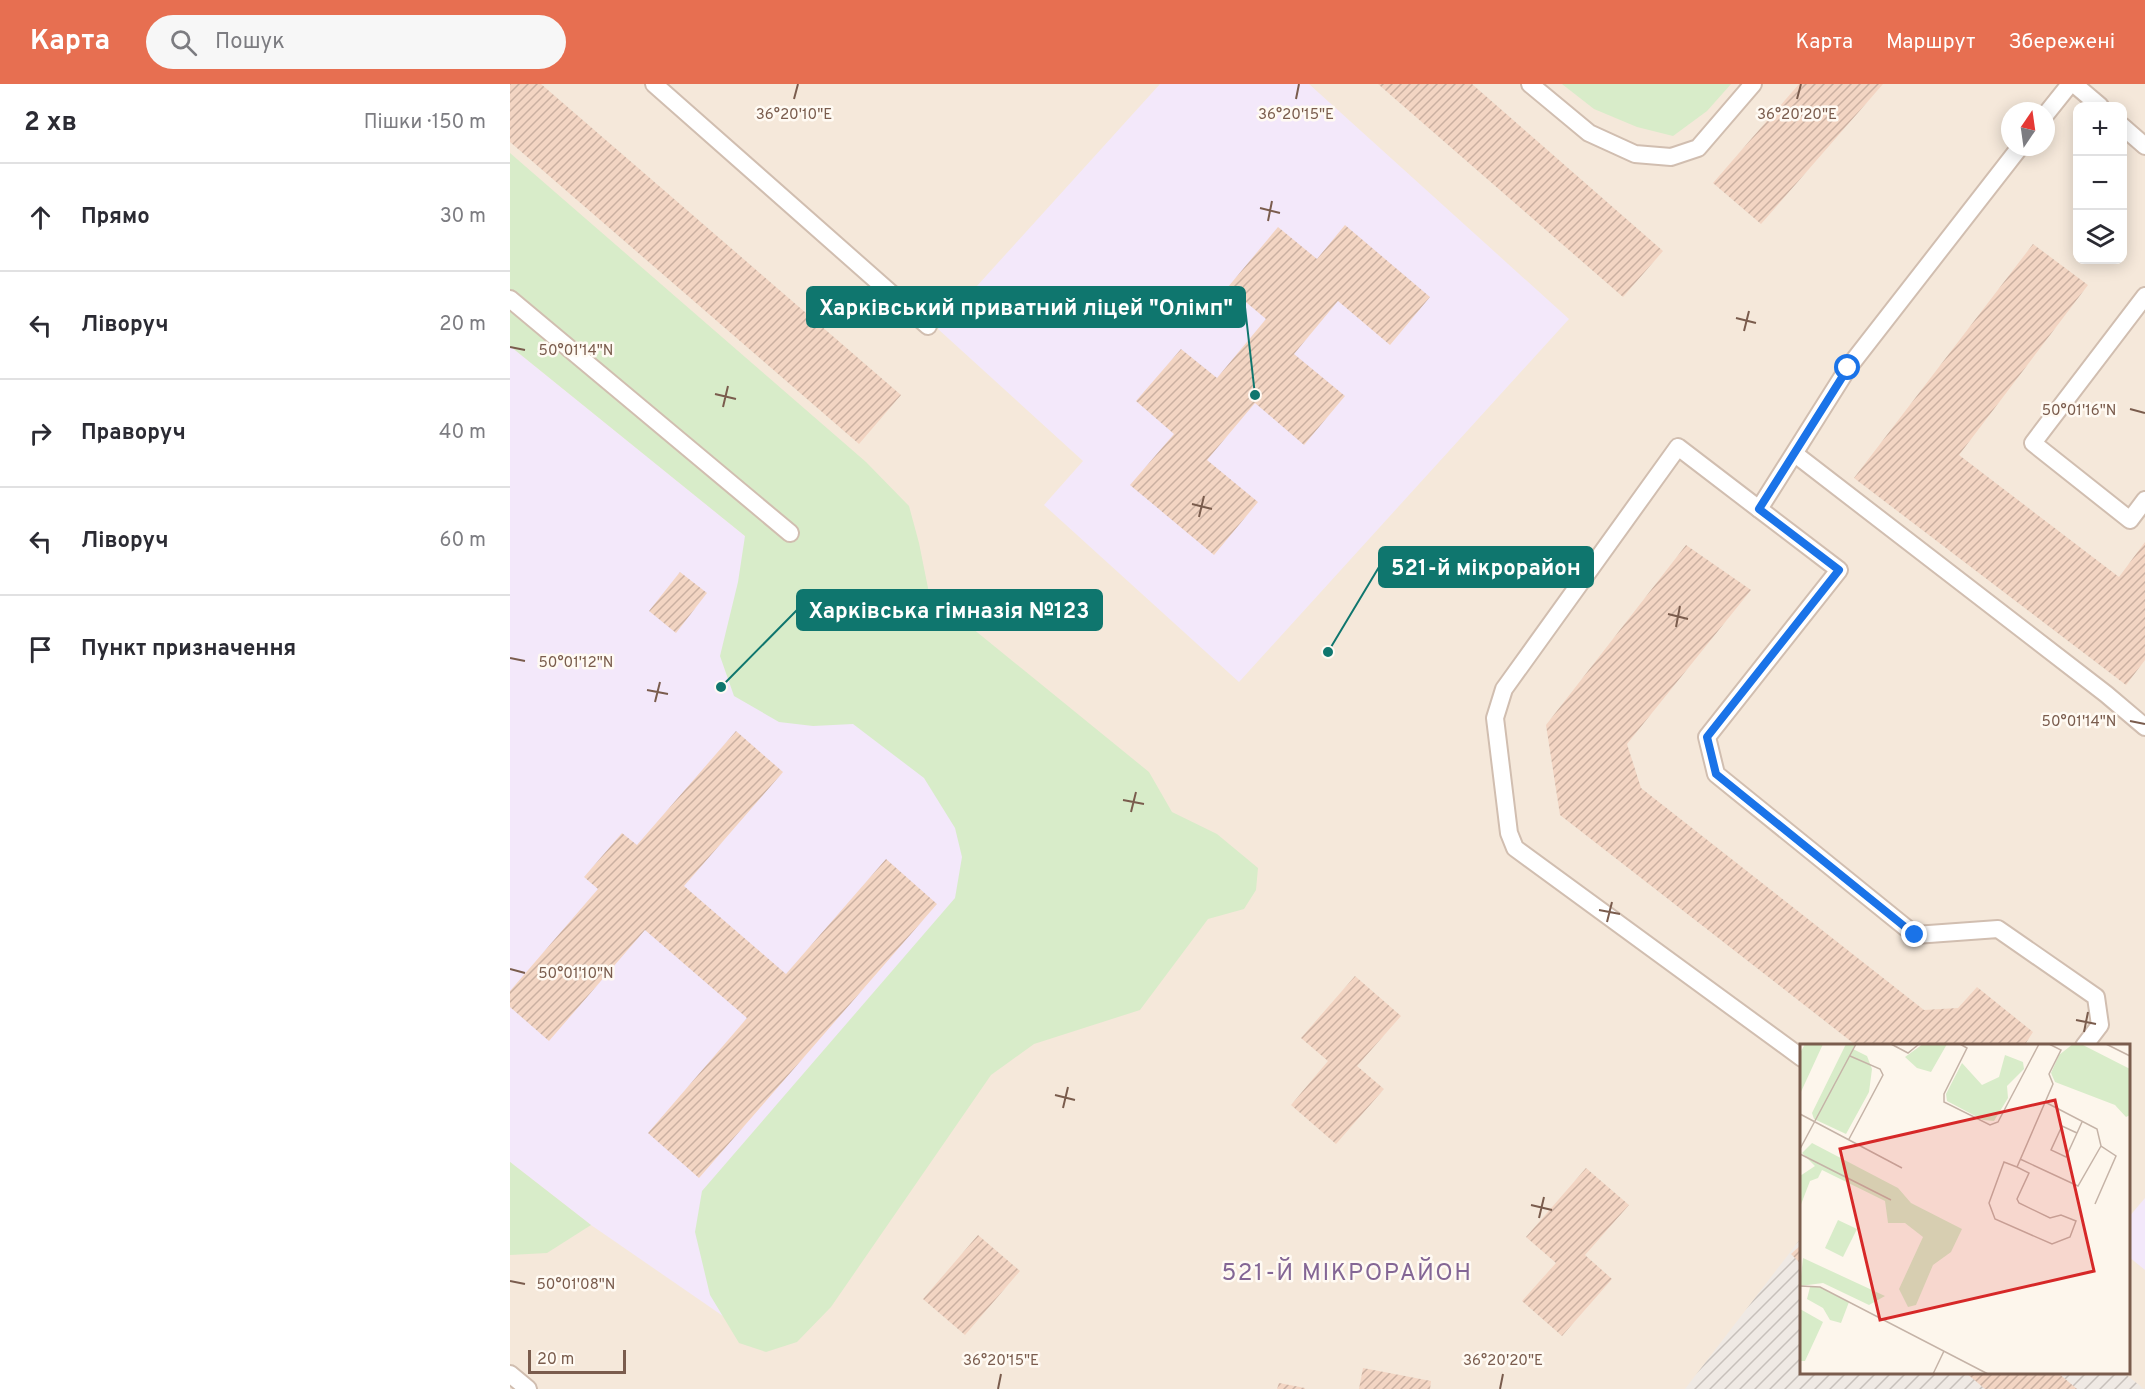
<!DOCTYPE html>
<html lang="uk">
<head>
<meta charset="utf-8">
<style>
  :root { --surface:#fff; --page:#f7f7f7; --text:#2b2b33; --muted:#7c7c81; --line:#e1e1e2; --accent:#e76f51 }
  body { margin:0; font-family:Overpass,sans-serif; background:var(--page); color:var(--text) }
  .controls { position:absolute; right:18px; top:18px; display:grid; overflow:hidden; border-radius:12px; box-shadow:0 3px 15px #0003 }
  .controls button { width:54px; height:54px; display:grid; place-items:center; padding:0; border:0; border-bottom:2px solid var(--line); background:var(--surface); color:var(--text); font:30px sans-serif }
  .compass { position:absolute; left:1491px; top:18px; width:54px; height:54px; border-radius:50%; background:var(--surface); box-shadow:0 3px 15px #0003; rotate:13deg }
  .scale { position:absolute; left:18px; bottom:15px; width:98px; box-sizing:border-box; padding-left:6px; border:3px solid #7a5c4d; border-top:0; font-size:16px; line-height:21px; white-space:nowrap; color:#7a5c4d; -webkit-text-stroke:4px #fffaf3; paint-order:stroke }
  .stop { position:absolute; width:18px; height:18px; margin:-14px; border:4px solid #1a73e8; border-radius:50%; background:#fff }
  .stop.end { background:#1a73e8; border-color:#fff; box-shadow:0 2px 6px #0008 }
  .list { margin:0; padding:0; list-style:none }
  h2 { display:flex; justify-content:space-between; align-items:center; height:78px; margin:0; padding:0 24px; font-size:26px }
  h2 small { font-size:20px; font-weight:400; color:var(--muted) }
  .list li { display:grid; grid-template-columns:39px 1fr auto; gap:18px; align-items:center; box-sizing:border-box; height:108px; padding:0 24px; border-top:2px solid var(--line) }
  .list b { display:block; font-size:22px; white-space:nowrap }
  .list em { font-size:20px; font-style:normal; color:var(--muted) }
  .icon { flex:none; width:33px; height:33px; fill:none; stroke:currentColor; stroke-width:2; stroke-linecap:round; stroke-linejoin:round }
  .map { position:relative; flex:none; width:1635px; height:1305px; overflow:hidden }
  header { display:flex; align-items:center; gap:36px; box-sizing:border-box; height:84px; padding:0 30px; background:var(--accent); color:#fff }
  header strong { font-size:28px }
  nav { display:flex; gap:33px; margin-inline-start:auto; font-size:21px }
  .search { width:420px; height:54px; background:var(--page); display:flex; align-items:center; gap:15px; box-sizing:border-box; padding:0 21px; border-radius:33px; color:var(--muted); font-size:22px }
  main { display:flex }
  aside { flex:1; background:var(--surface) }
  .map>svg:first-child { display:block }
  .residential { fill:#f5e8da; fill-rule:evenodd }
  .industrial { fill:url(#industrial-furrows) }
  .education { fill:#f3e8fa }
  .garden { fill:#d8ecc9 }
  .building { fill:url(#building-hatch) }
  .lines { fill:none; stroke-linecap:round; stroke-linejoin:round }
  .lane-casing { stroke:#d1beb0; stroke-width:20 }
  .lane { stroke:#fff; stroke-width:16 }
  .route { stroke:#1a73e8; stroke-width:8 }
  .ticks { fill:none; stroke:#7a5c4d; stroke-width:2 }
  .labels { text-anchor:middle; stroke-width:5; stroke-linejoin:round; paint-order:stroke }
  .quarter-label { font-size:24px; letter-spacing:1.5px; fill:#846695; stroke:#fffaf3 }
  .inset-road { fill:none; stroke:#c5b3a7; stroke-width:1.5 }
  .view { fill:#d62828; fill-opacity:0.15; stroke:#d62828; stroke-width:3 }
  .inset-edge { fill:none; stroke:#7a5c4d; stroke-width:3 }
  .ticks-label { font-size:15px; text-anchor:middle; fill:#7a5c4d; stroke:#fffaf3; stroke-width:5; stroke-linejoin:round; paint-order:stroke }
  .leader { fill:none; stroke:#0f766e; stroke-width:2 }
  .callout-dot { fill:#0f766e; stroke:#fffaf3; stroke-width:2 }
  .callout { fill:#0f766e; stroke:#0f766e; stroke-width:2 }
  .callout-label { font-size:22px; text-anchor:middle; font-weight:bold; fill:#fff }
</style>
</head>
<body>
<header>
<strong>Карта</strong>
<div class="search"><svg class="icon" aria-label="search" viewBox="0 0 24 24"><circle cx="10" cy="10" r="6"/><path d="M15 15l6 6"/></svg>Пошук</div>
<nav><a>Карта</a><a>Маршрут</a><a>Збережені</a></nav>
</header>
<main>
<aside>
<h2>2 хв<small>Пішки · 150 m</small></h2>
<ul class="list">
<li><svg class="icon" aria-label="ahead" viewBox="0 0 24 24"><path d="M12 20V5M6 11l6-6 6 6"/></svg><div><b>Прямо</b></div><em>30 m</em></li>
<li><svg class="icon" aria-label="left" viewBox="0 0 24 24"><path d="M17 20v-9H6M10 6l-5 5 5 5"/></svg><div><b>Ліворуч</b></div><em>20 m</em></li>
<li><svg class="icon" aria-label="right" viewBox="0 0 24 24"><path d="M7 20v-9h11M14 6l5 5-5 5"/></svg><div><b>Праворуч</b></div><em>40 m</em></li>
<li><svg class="icon" aria-label="left" viewBox="0 0 24 24"><path d="M17 20v-9H6M10 6l-5 5 5 5"/></svg><div><b>Ліворуч</b></div><em>60 m</em></li>
<li><svg class="icon" aria-label="arrive" viewBox="0 0 24 24"><path d="M6 21V4h12l-3 4 3 4H6"/></svg><div><b>Пункт призначення</b></div></li>
</ul>
</aside>
<div class="map">
<svg width="1635" height="1305" viewBox="0 0 1635 1305">
  <defs>
    <pattern id="industrial-furrows" width="10" height="10" patternUnits="userSpaceOnUse" patternTransform="scale(1.5)"><rect width="10" height="10" fill="#efe9e4"/><path d="M-1 1l2-2M0 10L10 0M9 11l2-2" fill="none" stroke="#c7c0bb"/></pattern>
    <pattern id="building-hatch" width="6" height="6" patternUnits="userSpaceOnUse" patternTransform="scale(1.5)"><rect width="6" height="6" fill="#f3d5c3"/><path d="M-1 1l2-2M0 6l6-6M5 7l2-2" fill="none" stroke="#cab0a1"/></pattern>
  </defs>
  <rect width="100%" height="100%" fill="#fdf6ec"/>
  <!-- residential -->
  <path class="residential" d="M 0,0 L 1635,0 L 1635,1305 L 0,1305 ZM 1568,22 L 1612,22 L 1612,176 L 1568,176 ZM 1500,27 L 1536,27 L 1536,63 L 1500,63 ZM 1292,962 L 1618,962 L 1618,1288 L 1292,1288 Z"/>
  <!-- industrial -->
  <polygon class="industrial" points="1291,1154 1292,1288 1613,1288 1634,1305 1175,1305"/>
  <!-- education -->
  <g class="education">
    <polygon points="650,0 799,0 1059,235 729,598 534,421 573,377 428,245"/>
    <polygon points="0,262 610,755 226,1241 81,1141 0,1078"/>
    <polygon points="1635,1114 1635,1186 1619,1173 1618,1134"/>
  </g>
  <!-- garden -->
  <g class="garden">
    <polygon points="1052,0 1221,0 1197,27 1163,52 1127,43 1084,25"/>
    <polygon points="0,69 356,378 399,422 409,459 419,509 639,688 662,728 707,750 748,784 746,806 734,825 698,835 630,926 524,960 481,991 321,1223 287,1258 256,1268 229,1259 200,1211 185,1148 192,1107 445,814 452,773 445,744 414,694 343,640 303,642 269,638 224,612 210,572 228,498 235,452 0,262"/>
    <polygon points="0,1078 81,1141 37,1169 0,1171"/>
  </g>
  <!-- building -->
  <g class="building">
    <polygon points="0,0 31,0 391,311 349,360 0,58"/>
    <polygon points="868,0 962,0 1153,167 1113,213"/>
    <polygon points="1289,0 1373,0 1251,140 1203,99"/>
    <polygon points="835,141 920,213 880,261 828,217 784,270 835,312 794,361 745,319 697,376 748,418 704,471 620,401 664,350 626,317 671,265 707,294 756,235 718,203 768,143 807,175"/>
    <polygon points="1523,160 1578,201 1449,371 1609,493 1635,458 1635,576 1616,601 1344,394"/>
    <polygon points="1176,461 1241,506 1117,660 1131,704 1414,926 1448,924 1467,903 1523,948 1514,962 1347,962 1050,731 1036,641"/>
    <polygon points="170,488 197,509 166,549 139,527"/>
    <polygon points="226,647 273,688 174,802 276,890 376,775 427,820 189,1094 138,1049 237,934 135,846 39,957 0,923 0,907 88,805 74,793 112,749 127,761"/>
    <polygon points="845,892 891,932 847,982 874,1005 826,1060 781,1021 818,977 791,954"/>
    <polygon points="1076,1084 1119,1121 1075,1171 1102,1195 1052,1252 1012,1217 1046,1179 1016,1153"/>
    <polygon points="468,1151 510,1187 455,1251 413,1215"/>
    <polygon points="1292,1160 1292,1181 1281,1170"/>
    <polygon points="853,1284 921,1297 920,1305 849,1305"/>
    <polygon points="1455,1288 1547,1288 1567,1305 1475,1305"/>
    <polygon points="769,1299 795,1304 795,1305 767,1305"/>
  </g>
  <g class="lines">
    <defs>
      <g id="lane">
        <polyline points="144,0 418,242"/>
        <polyline points="1020,0 1079,49 1125,70 1161,73 1188,64 1243,0"/>
        <polyline points="1564,0 1590,22"/>
        <polyline points="1536,30 1560,0"/>
        <polyline points="1612,42 1635,62"/>
        <polyline points="1635,212 1523,359 1620,436 1635,416"/>
        <polyline points="0,215 280,449"/>
        <polyline points="1285,370 1596,610 1635,643"/>
        <polyline points="1249,425 1329,486 1197,653 1206,690 1405,851 1488,845 1586,913 1590,941 1574,962"/>
        <polyline points="1292,974 1005,764 999,749 985,634 994,605 1168,363 1249,425 1338,284 1510,63"/>
        <polyline points="0,1290 18,1305"/>
      </g>
    </defs>
    <!-- lane casing -->
    <use href="#lane" class="lane-casing"/>
    <!-- lane -->
    <use href="#lane" class="lane"/>
  </g>
  <g class="lines">
    <!-- route -->
    <polyline class="route" points="1338,284 1249,425 1329,486 1197,653 1206,690 1405,851"/>
  </g>
  <!-- ticks -->
  <path class="ticks" d="M 284,15 L 288,0M 786,15 L 789,0M 1287,15 L 1291,0M 750,124 L 770,129M 758,137 L 762,117M 1226,234 L 1246,239M 1234,247 L 1239,227M 0,263 L 15,266M 205,310 L 226,315M 213,323 L 218,302M 1620,325 L 1635,329M 682,420 L 702,425M 689,433 L 694,412M 1158,530 L 1178,535M 1166,543 L 1170,522M 0,574 L 15,577M 137,606 L 158,610M 145,618 L 150,598M 1620,637 L 1635,640M 613,716 L 634,720M 621,728 L 626,708M 1089,826 L 1110,830M 1097,838 L 1102,818M 0,885 L 15,889M 1566,936 L 1586,940M 1574,948 L 1578,928M 545,1011 L 565,1016M 553,1024 L 558,1003M 1021,1121 L 1042,1126M 1029,1134 L 1034,1113M 0,1197 L 15,1200M 488,1305 L 491,1290M 990,1305 L 993,1290"/>
  <g class="labels">
    <!-- quarter labels -->
    <g class="quarter-label">
      <text x="837" y="1196">521-Й МІКРОРАЙОН</text>
    </g>
  </g>
  <!-- overview -->
  <g transform="translate(1290 960)">
    <rect width="330" height="330" fill="#fdf6ec"/>
    <path d="M 273,0 L 281,0 L 330,25 L 330,71 L 326,73 L 315,61 L 255,38 L 251,29 L 259,11 Z" fill="#d8ecc9"/>
    <path d="M 5,0 L 23,0 L 0,50 L 0,9 ZM 46,0 L 55,0 L 53,5 L 67,12 L 72,25 L 69,48 L 46,90 L 14,75 L 12,69 ZM 123,0 L 147,0 L 131,28 L 117,24 L 105,13 ZM 205,11 L 223,18 L 224,25 L 207,42 L 208,54 L 194,77 L 183,76 L 147,57 L 146,50 L 162,19 L 182,41 L 199,33 ZM 12,99 L 98,144 L 111,159 L 162,185 L 151,208 L 133,221 L 116,261 L 108,263 L 99,245 L 123,193 L 105,179 L 88,179 L 85,157 L 22,126 L 18,134 L 10,137 L 0,163 L 0,132 L 15,122 L 2,109 ZM 38,176 L 57,185 L 43,213 L 25,204 ZM 3,214 L 85,252 L 69,261 L 23,239 L 0,242 ZM 10,243 L 20,243 L 49,258 L 41,279 L 30,276 L 23,264 L 7,255 ZM 0,265 L 23,278 L 5,317 L 0,317 Z" fill="#d8ecc9"/>
    <path class="inset-road" d="M 91,0 L 108,9 L 119,0M 160,0 L 167,4 L 144,50 L 144,58 L 190,81 L 198,78 L 239,0M 306,0 L 330,12M 245,58 L 297,85 L 301,102 L 316,112 L 295,160M 0,70 L 102,124M 277,89 L 262,82 L 251,106 L 266,113 L 277,89 L 282,78M 49,95 L 83,31 L 80,25 L 50,12M 0,105 L 56,0M 0,110 L 91,156M 220,115 L 278,142 L 301,102M 217,123 L 229,129 L 217,155 L 219,159 L 250,174 L 261,171 L 276,177 L 270,193 L 252,200 L 195,175 L 189,159 L 204,118 L 217,123 L 253,40 L 249,30 L 261,6 L 249,0M 0,242 L 20,243 L 188,330M 133,330 L 144,307"/>
    <path class="view" d="M 255,56 L 294,227 L 80,276 L 40,105 Z"/>
    <rect width="330" height="330" class="inset-edge"/>
  </g>
  <g class="ticks-label">
    <text x="284" y="35">36°20'10"E</text>
    <text x="786" y="35">36°20'15"E</text>
    <text x="1287" y="35">36°20'20"E</text>
    <text x="66" y="271">50°01'14"N</text>
    <text x="1569" y="331">50°01'16"N</text>
    <text x="66" y="583">50°01'12"N</text>
    <text x="1569" y="642">50°01'14"N</text>
    <text x="66" y="894">50°01'10"N</text>
    <text x="66" y="1205">50°01'08"N</text>
    <text x="491" y="1281">36°20'15"E</text>
    <text x="993" y="1281">36°20'20"E</text>
  </g>
  <!-- callouts -->
  <path class="leader" d="M745 311L735 223M818 568L869 483M211 603L287 526"/>
  <g class="callout-dot">
    <circle cx="745" cy="311" r="6"/>
    <circle cx="818" cy="568" r="6"/>
    <circle cx="211" cy="603" r="6"/>
  </g>
  <g class="callout">
    <rect x="297" y="203" width="438" height="40" rx="6"/>
    <rect x="869" y="463" width="214" height="40" rx="6"/>
    <rect x="287" y="506" width="305" height="40" rx="6"/>
  </g>
  <g class="callout-label">
    <text x="516" y="231">Харківський приватний ліцей "Олімп"</text>
    <text x="976" y="491">521-й мікрорайон</text>
    <text x="439" y="534">Харківська гімназія №123</text>
  </g>
</svg>
<div class="controls">
<button>+</button>
<button>−</button>
<button><svg class="icon" aria-label="layers" viewBox="0 0 24 24"><path d="M12 4l9 5-9 5-9-5zM3 14l9 5 9-5"/></svg></button>
</div>
<svg class="compass" viewBox="-18 -18 36 36"><path d="M0-13l5 13h-10z" fill="#e53935"/><path d="M0 13l5-13h-10z" fill="#7c7c81"/></svg>
<div class="scale">20 m</div>
<div class="stop" style="left:1338px;top:284px"></div>
<div class="stop end" style="left:1405px;top:851px"></div>
</div>
</main>
</body>
</html>
